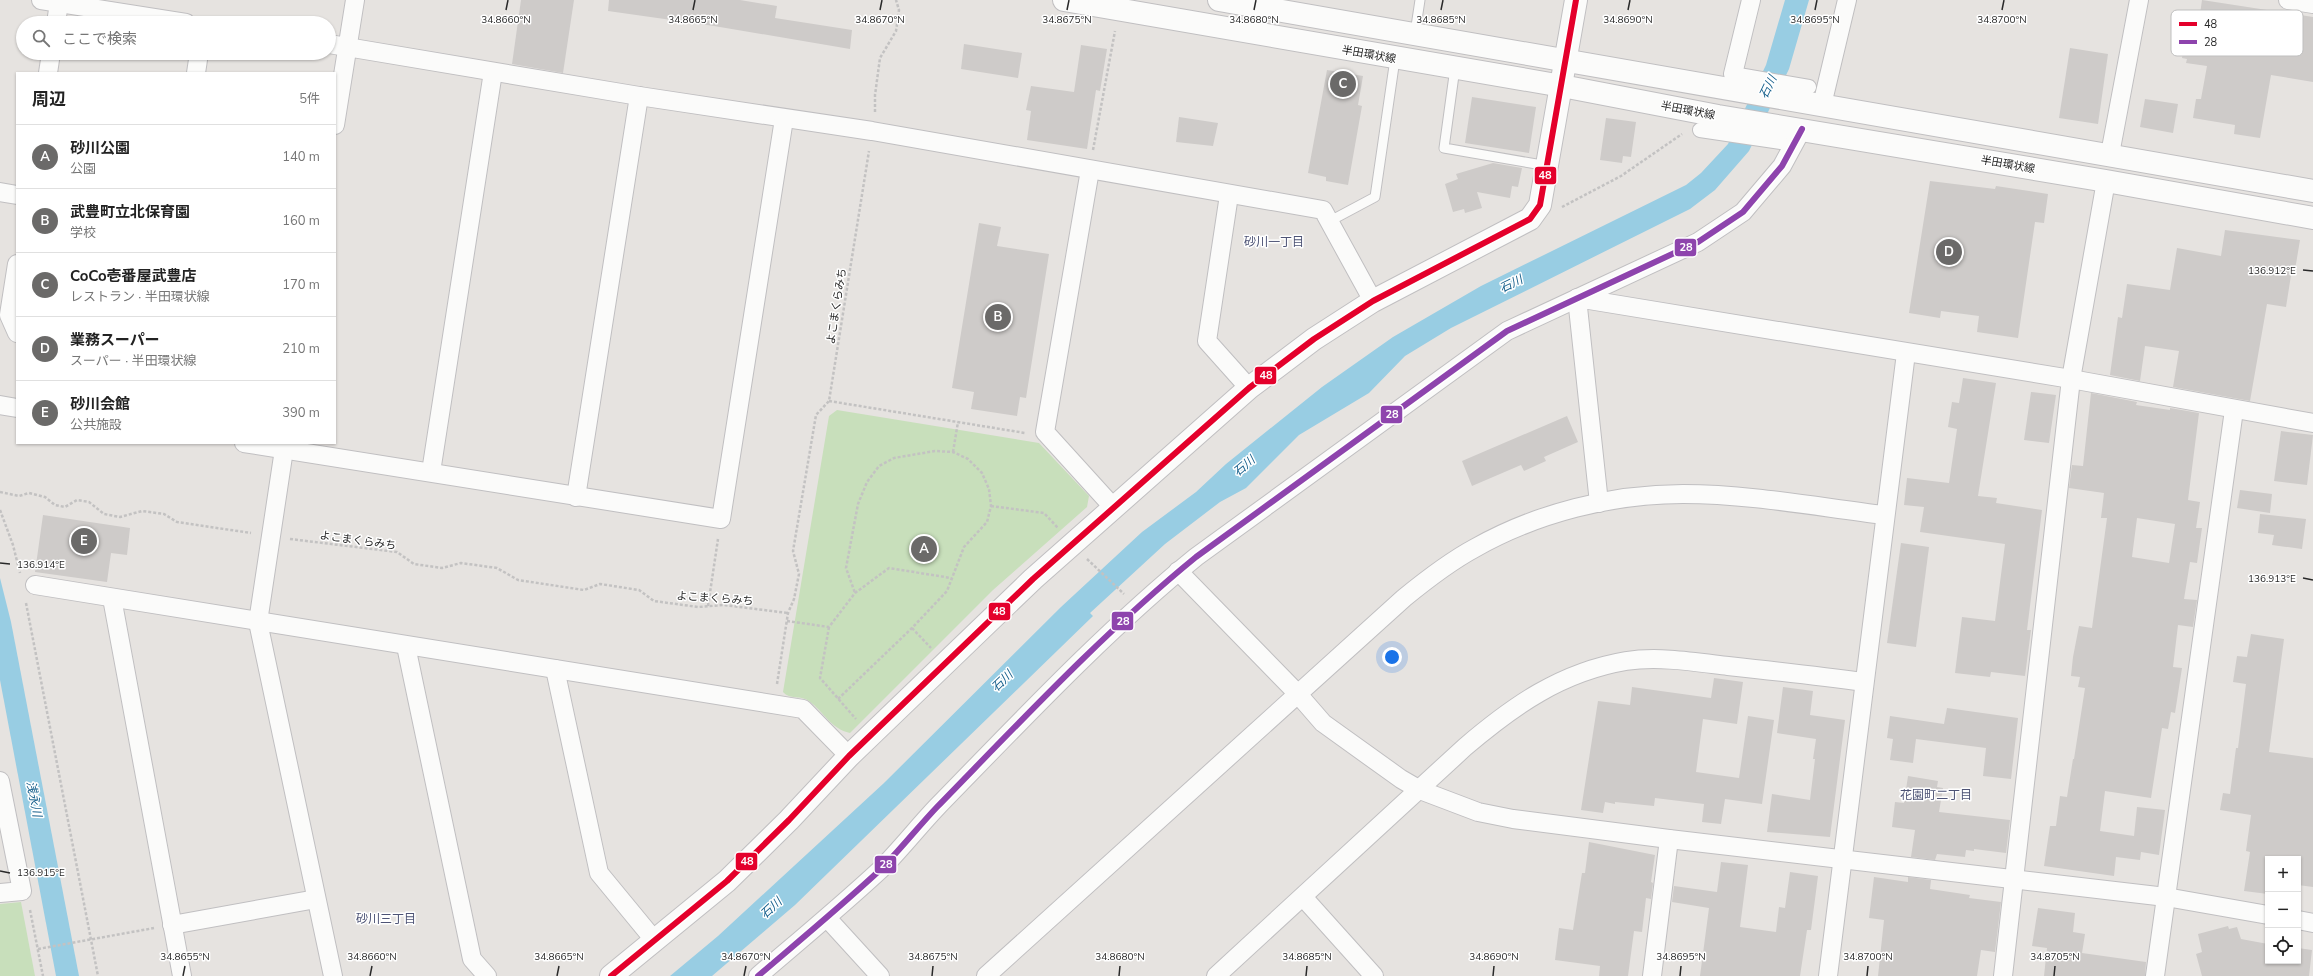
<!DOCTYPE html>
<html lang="ja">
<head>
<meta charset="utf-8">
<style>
  :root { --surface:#fff; --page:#f2f2f2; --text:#222; --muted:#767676; --line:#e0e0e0; --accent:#6b6a69 }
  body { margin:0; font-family:"Nunito Sans","Noto Sans JP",sans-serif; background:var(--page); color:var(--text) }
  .controls { position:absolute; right:12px; bottom:12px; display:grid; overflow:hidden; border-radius:0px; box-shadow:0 1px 3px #0004 }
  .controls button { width:36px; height:36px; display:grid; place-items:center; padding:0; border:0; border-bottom:1px solid var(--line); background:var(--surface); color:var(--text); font:20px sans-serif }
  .you { position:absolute; left:1392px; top:657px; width:14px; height:14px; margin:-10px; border:3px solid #fff; border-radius:50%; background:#1a73e8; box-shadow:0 0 0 6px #1a73e833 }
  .badge { display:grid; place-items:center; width:26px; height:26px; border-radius:50%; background:var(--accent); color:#fff; font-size:13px; font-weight:700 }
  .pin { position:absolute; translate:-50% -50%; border:2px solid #fff; box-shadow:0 1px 4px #0006 }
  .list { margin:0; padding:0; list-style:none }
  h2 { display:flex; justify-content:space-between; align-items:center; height:52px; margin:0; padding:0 16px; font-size:17px }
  h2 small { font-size:13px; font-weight:400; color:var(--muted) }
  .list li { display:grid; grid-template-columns:26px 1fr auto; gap:12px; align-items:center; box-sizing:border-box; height:64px; padding:0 16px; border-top:1px solid var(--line) }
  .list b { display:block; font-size:15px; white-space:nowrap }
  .list p { margin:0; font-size:13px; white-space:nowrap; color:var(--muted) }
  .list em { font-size:13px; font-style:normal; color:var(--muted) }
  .icon { flex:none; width:22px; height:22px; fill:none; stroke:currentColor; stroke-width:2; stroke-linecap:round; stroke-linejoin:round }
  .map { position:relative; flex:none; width:2313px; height:976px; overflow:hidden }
  .search { position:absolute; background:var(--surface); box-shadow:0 1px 3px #0004; left:16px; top:16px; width:320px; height:44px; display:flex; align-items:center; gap:10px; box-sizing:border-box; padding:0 14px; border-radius:22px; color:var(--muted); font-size:15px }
  .panel { position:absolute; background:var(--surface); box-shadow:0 1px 3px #0004; left:16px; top:72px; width:320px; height:372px; border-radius:0px }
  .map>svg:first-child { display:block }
  .green { fill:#c8dfbb }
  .water { fill:#98cde3 }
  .building { fill:#cecbc9; fill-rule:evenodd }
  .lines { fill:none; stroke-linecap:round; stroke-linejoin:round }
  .service-casing { stroke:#c0bfc1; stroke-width:11 }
  .pedestrian-casing { stroke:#c0bfc1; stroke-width:16 }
  .minor-casing { stroke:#c0bfc1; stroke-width:20 }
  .tertiary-casing { stroke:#c0bfc1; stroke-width:24 }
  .secondary-casing { stroke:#c0bfc1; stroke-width:24 }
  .path { stroke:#c3c2c2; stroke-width:2.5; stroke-dasharray:3 2; stroke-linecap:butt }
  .service { stroke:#fbfbfa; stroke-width:9 }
  .pedestrian { stroke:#fbfbfa; stroke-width:14 }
  .minor { stroke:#fbfbfa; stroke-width:18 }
  .tertiary { stroke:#fbfbfa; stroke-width:22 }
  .secondary { stroke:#fbfbfa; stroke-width:22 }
  .bus-1-casing { stroke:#fff; stroke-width:9 }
  .bus-2-casing { stroke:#fff; stroke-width:9 }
  .bus-1 { stroke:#e4002b; stroke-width:6 }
  .bus-2 { stroke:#8e44ad; stroke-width:6 }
  .ticks { fill:none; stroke:#292929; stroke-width:1.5 }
  .labels { text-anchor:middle; stroke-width:3; stroke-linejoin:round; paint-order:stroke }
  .street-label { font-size:11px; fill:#292929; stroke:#fff }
  .water-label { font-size:12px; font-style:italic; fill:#18618d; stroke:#fff }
  .neighbourhood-label { font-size:12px; fill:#4d5375; stroke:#fff }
  .key { fill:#fff; stroke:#bfbfbf; stroke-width:1 }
  .key-label { font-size:11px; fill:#292929 }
  .ticks-label { font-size:10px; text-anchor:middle; fill:#292929; stroke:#fff; stroke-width:3; stroke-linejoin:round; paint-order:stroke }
  .line-badge { stroke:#fff; stroke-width:1.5 }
  .badge-label { font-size:11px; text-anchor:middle; font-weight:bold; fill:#fff }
</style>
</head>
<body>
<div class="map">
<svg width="2313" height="976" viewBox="0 0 2313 976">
  <rect width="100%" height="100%" fill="#e6e3e0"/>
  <!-- green -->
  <g class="green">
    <path d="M 837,410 L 1039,443 L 1089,496 L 1087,507 L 993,590 L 850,733 C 831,729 824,712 809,701 C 801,695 790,700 783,692 L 829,416 Z"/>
    <polygon points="21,902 35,976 0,976 0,904"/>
  </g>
  <!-- water -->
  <g class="water">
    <polygon points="1785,0 1809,0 1789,69 1749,151 1715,190 1690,209 1451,328 1405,356 1369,393 1299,435 1246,488 1220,502 1165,544 1090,613 1093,616 795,905 712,976 670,976 718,936 884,783 1061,607 1142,532 1196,492 1226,464 1322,387 1393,337 1481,286 1686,185 1701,173 1728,144 1766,65"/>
    <polygon points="0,578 11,622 79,976 56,976 0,680"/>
  </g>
  <!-- building -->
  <g class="building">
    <polygon points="521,0 574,0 563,73 512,64"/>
    <polygon points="609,0 740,0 777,6 775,18 852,30 850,49 714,26 608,11"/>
    <polygon points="2202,0 2313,17 2313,82 2271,75 2260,138 2234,134 2235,125 2193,118 2196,99 2201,99 2207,66 2186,63 2187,59 2182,58 2188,19 2199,21"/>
    <polygon points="964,44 1022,53 1018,78 961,69"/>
    <polygon points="1081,45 1107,49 1100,91 1096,90 1087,149 1027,140 1031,111 1026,110 1031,86 1074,92"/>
    <polygon points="2070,48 2108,54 2098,124 2059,118"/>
    <polygon points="1327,70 1363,76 1358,105 1362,106 1348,185 1326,181 1326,177 1308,173"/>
    <polygon points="1472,97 1536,107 1529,153 1465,143"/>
    <polygon points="2145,99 2178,104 2173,133 2140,127"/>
    <polygon points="1179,117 1218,123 1213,146 1176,142"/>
    <polygon points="1606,118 1636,122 1631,157 1623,156 1622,163 1600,160"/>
    <polygon points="1493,163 1522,168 1518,187 1512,186 1510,198 1477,192 1482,208 1465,213 1464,209 1453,212 1445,184 1458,179 1456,174"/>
    <polygon points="1930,181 1995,189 1996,186 2048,194 2044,223 2035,222 2018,338 1977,332 1979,316 1941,311 1940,318 1909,313"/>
    <polygon points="979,223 1001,227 997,246 1049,254 1026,398 1020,397 1017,416 971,409 974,392 952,388"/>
    <polygon points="2225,230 2300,240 2295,270 2292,269 2286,307 2267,304 2250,401 2173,387 2179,351 2145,346 2140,381 2110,375 2118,317 2122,318 2127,284 2170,290 2177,248 2221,256"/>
    <polygon points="1963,378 1996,383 1978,496 1997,498 1996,503 2042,510 2027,630 2031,630 2025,676 1991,672 1990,677 1955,673 1962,617 1995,621 2005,544 1920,532 1924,507 1904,505 1907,478 1949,483 1957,429 1948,427 1952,402 1959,403"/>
    <polygon points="2031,392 2056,395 2049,443 2024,440"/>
    <path d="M 2091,393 L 2137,402 L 2136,405 L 2170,410 L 2170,408 L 2199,413 L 2188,500 L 2200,502 L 2196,528 L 2202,528 L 2197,563 L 2190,562 L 2184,599 L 2197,600 L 2193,627 L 2178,625 L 2173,667 L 2182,668 L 2175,713 L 2171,712 L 2168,729 L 2162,728 L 2151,798 L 2105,791 L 2100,831 L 2134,836 L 2137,807 L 2165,810 L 2159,855 L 2141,852 L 2140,860 L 2116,857 L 2114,876 L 2044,866 L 2050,826 L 2056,826 L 2060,796 L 2067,797 L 2073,759 L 2074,759 L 2085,688 L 2078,687 L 2080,677 L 2071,676 L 2073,657 L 2079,626 L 2092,628 L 2107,518 L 2101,518 L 2104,493 L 2069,488 L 2072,465 L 2083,466 ZM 2137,518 L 2175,524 L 2169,563 L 2132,557 Z"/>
    <polygon points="1567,416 1578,442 1544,457 1546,461 1524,471 1521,465 1472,486 1462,461"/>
    <polygon points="2281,431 2313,435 2307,485 2274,481"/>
    <polygon points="2240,490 2272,494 2270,513 2237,508"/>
    <polygon points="2260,514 2306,519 2302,549 2272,545 2274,535 2258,533"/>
    <polygon points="43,515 130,528 127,555 111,553 107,582 35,572"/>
    <polygon points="1901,543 1929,547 1916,647 1887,643"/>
    <polygon points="2251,634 2284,639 2269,752 2313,758 2313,887 2298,885 2298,859 2268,859 2268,894 2244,891 2250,852 2246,851 2251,815 2220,810 2223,793 2230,794 2236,748 2238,748 2246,684 2233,682 2237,656 2247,657"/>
    <polygon points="1714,678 1743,682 1737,724 1703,719 1696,772 1739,778 1748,716 1774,720 1762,804 1725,799 1721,824 1702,822 1704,804 1655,798 1654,806 1615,802 1615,804 1605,802 1603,813 1581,810 1598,701 1630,705 1632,687 1711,698"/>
    <polygon points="1783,687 1813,691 1810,715 1845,720 1830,837 1767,832 1772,794 1810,800 1815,759 1813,759 1816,739 1777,733"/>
    <polygon points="1947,708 2018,718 2011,779 1983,776 1986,748 1916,739 1913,763 1890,760 1893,739 1887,738 1890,716 1944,724"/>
    <polygon points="1908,776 1938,781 1937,787 1943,788 1939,812 2010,820 2006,853 1974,849 1974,851 1966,850 1965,857 1937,854 1935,860 1911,857 1915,830 1892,827 1895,802 1904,803"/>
    <polygon points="1589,842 1655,855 1651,882 1653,883 1651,899 1646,898 1642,932 1634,931 1628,976 1599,976 1600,966 1555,960 1559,928 1573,930 1580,885 1582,873 1585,873"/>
    <polygon points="1721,862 1748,865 1740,927 1776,932 1779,907 1785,908 1790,872 1818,876 1811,930 1807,930 1800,976 1700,976 1709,908 1672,902 1674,886 1717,892"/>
    <polygon points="1874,877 1908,882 1908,877 1931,880 1930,889 1970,895 1969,898 2001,902 1995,952 1981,950 1977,976 1878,976 1884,920 1869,918"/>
    <polygon points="2038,908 2075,913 2073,932 2085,934 2082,953 2146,962 2145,976 2044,976 2047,948 2032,946"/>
    <polygon points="2228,926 2229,929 2237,927 2241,939 2268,944 2268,961 2298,961 2298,948 2312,950 2309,976 2202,976 2196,954 2202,952 2198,934"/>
  </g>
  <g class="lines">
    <defs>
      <g id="service">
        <polyline points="1415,33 1420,0"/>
        <polyline points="1455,68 1444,148 1548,166"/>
        <polyline points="1330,221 1375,197 1395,59"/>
      </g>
      <g id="pedestrian">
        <polyline points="1733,74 1809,87"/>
        <polyline points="1700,130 1781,142"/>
      </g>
      <g id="minor">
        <polyline points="41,0 186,23"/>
        <polyline points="2288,0 2313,4"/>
        <polyline points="56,23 59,3"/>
        <polyline points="329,44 639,96 872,131 1323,210 1373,301"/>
        <polyline points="48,73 51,53"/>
        <polyline points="196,73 199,53"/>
        <polyline points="1733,74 1751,0"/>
        <polyline points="1822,105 1847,0"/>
        <polyline points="335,125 355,0"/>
        <polyline points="2110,154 2139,0"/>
        <polyline points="1090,170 1045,432 1114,508"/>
        <polyline points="0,192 17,195"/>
        <polyline points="1229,195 1207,341 1249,388"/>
        <polyline points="17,264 9,315 17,333"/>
        <polyline points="0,405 17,408"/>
        <polyline points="244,443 721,519 784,119"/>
        <polyline points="285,443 258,622 333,976"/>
        <polyline points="431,472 493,72"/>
        <polyline points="576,497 639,96"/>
        <polyline points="1599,503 1577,298 2071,379 2313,423"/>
        <polyline points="1178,571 1297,693 1323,723 1401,779 1420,790 1478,812 1513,819 1669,839 2166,897 2268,915"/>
        <polyline points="35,585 803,709 849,756"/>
        <polyline points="112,598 182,976"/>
        <polyline points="406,646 472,959 487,976"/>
        <polyline points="555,669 599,873 655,941"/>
        <polyline points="0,781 22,891 0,893"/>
        <polyline points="1303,897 1374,976"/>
        <polyline points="827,918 880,976"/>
        <polyline points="2298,920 2313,923"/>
        <polyline points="172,925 316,899"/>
        <path d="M 758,976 C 799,941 840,907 880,870 C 900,850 918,827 937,807 C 1020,722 1104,632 1196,557 L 1507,331 L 1698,242 L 1743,212 L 1782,166 L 1802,129"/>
        <path d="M 986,976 L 1404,598 C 1426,580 1449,562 1475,548 C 1537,513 1612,494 1683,494 C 1750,494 1818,507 1884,515"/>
        <path d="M 1216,976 L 1465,747 C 1513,706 1561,672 1626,661 C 1659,656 1695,662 1728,666 C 1774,671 1819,676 1864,682"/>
        <polyline points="1652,976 1669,839"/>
        <polyline points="1828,976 1906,353"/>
        <polyline points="2003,976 2071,379 2106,181"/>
        <polyline points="2155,976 2234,410"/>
      </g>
      <polyline id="tertiary" points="611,976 727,881 789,820 849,756 1033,579 1249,388 1314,339 1373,301 1530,219 1540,205 1576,0"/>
      <g id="secondary">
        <polyline points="1064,0 1562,86 1718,116 2106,181 2313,218"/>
        <polyline points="1219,0 2313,191"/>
      </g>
    </defs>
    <!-- service casing -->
    <use href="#service" class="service-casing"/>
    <!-- pedestrian casing -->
    <use href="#pedestrian" class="pedestrian-casing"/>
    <!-- minor casing -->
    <use href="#minor" class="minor-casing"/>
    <!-- tertiary casing -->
    <use href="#tertiary" class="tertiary-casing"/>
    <!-- secondary casing -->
    <use href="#secondary" class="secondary-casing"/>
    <!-- path -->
    <g class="path">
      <polyline points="875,112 875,95 880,58 896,31 899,10 896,0"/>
      <polyline points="1093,150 1115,31"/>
      <polyline points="1562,207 1621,176 1682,134"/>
      <polyline points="829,401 1025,433"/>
      <polyline points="953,452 958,422"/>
      <polyline points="0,492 19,496 29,493 45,497 55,505 65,507 77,500 89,502 104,514 120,517 142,511 164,514 177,522 251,533"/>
      <polyline points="991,506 1044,513 1058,528"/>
      <polyline points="0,510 13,545 20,573"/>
      <polyline points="290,539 397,552 414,564 442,568 461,563 497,568 518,580 584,590 600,584 639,590 654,601 698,607 724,605 788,613"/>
      <polyline points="1087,559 1124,594"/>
      <polyline points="26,603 98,976"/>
      <polyline points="708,606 718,539"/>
      <polyline points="787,621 829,627 855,593 889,568 951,578"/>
      <polyline points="829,627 820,678 856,719"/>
      <polyline points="912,628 931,648"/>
      <polyline points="777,684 788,613 794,599 799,574 793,551 816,415 829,401 869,151"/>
      <polyline points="838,699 912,628 947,591 964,547 987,522 991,506 989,489 982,473 968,459 953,452 935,451 894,458 879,466 867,482 858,504 846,568 855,593"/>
      <polyline points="30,910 43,976"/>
      <polyline points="38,949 154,928"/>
    </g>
    <!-- service -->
    <use href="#service" class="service"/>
    <!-- pedestrian -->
    <use href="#pedestrian" class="pedestrian"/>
    <!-- minor -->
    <use href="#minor" class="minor"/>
    <!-- tertiary -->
    <use href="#tertiary" class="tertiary"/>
    <!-- secondary -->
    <use href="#secondary" class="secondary"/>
    <defs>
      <polyline id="bus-1" points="611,976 727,881 789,820 849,756 1033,579 1249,388 1314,339 1373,301 1530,219 1540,205 1576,0"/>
      <path id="bus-2" d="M 758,976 C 799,941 840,907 880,870 C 900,850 918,827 937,807 C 1020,722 1104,632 1196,557 L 1507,331 L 1698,242 L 1743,212 L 1782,166 L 1802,129"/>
    </defs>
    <!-- bus-1 casing -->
    <use href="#bus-1" class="bus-1-casing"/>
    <!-- bus-2 casing -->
    <use href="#bus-2" class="bus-2-casing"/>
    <!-- bus-1 -->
    <use href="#bus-1" class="bus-1"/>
    <!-- bus-2 -->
    <use href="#bus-2" class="bus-2"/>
  </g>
  <!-- ticks -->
  <path class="ticks" d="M 506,10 L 508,0M 693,10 L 695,0M 880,10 L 882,0M 1067,10 L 1069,0M 1254,10 L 1256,0M 1441,10 L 1443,0M 1628,10 L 1630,0M 1815,10 L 1817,0M 2002,10 L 2004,0M 2303,270 L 2313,271M 0,563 L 10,564M 2303,578 L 2313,580M 0,871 L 10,873M 183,976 L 185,966M 370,976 L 372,966M 557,976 L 559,966M 744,976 L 746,966M 932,976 L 933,966M 1119,976 L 1120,966M 1306,976 L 1307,966M 1493,976 L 1494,966M 1680,976 L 1681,966M 1867,976 L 1868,966M 2054,976 L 2055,966"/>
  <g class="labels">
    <!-- street labels -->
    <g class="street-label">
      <text transform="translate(1369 54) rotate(10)" y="4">半田環状線</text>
      <text transform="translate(1688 110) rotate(11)" y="4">半田環状線</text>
      <text transform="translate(2008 164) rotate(10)" y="4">半田環状線</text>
      <text transform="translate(836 306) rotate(-81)" y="4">よこまくらみち</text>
      <text transform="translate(358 540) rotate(8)" y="4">よこまくらみち</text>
      <text transform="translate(715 598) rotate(4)" y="4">よこまくらみち</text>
    </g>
    <!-- water labels -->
    <g class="water-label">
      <text transform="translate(1768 87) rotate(-64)" y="4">石川</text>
      <text transform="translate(1511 284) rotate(-26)" y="4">石川</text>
      <text transform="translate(1244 466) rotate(-40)" y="4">石川</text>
      <text transform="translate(1002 681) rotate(-44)" y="4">石川</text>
      <text transform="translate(34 799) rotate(79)" y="4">浅永川</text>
      <text transform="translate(771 908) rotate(-43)" y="4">石川</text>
    </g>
    <!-- neighbourhood labels -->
    <g class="neighbourhood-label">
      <text x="1274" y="246">砂川一丁目</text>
      <text x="1936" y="799">花園町二丁目</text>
      <text x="386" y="923">砂川三丁目</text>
    </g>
  </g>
  <!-- legend -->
  <rect x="2171" y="10" width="132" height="46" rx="6" class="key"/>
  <rect x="2179" y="22" width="18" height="4" fill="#e4002b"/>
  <rect x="2179" y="40" width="18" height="4" fill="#8e44ad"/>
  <g class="key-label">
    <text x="2204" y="28">48</text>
    <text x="2204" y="46">28</text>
  </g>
  <g class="ticks-label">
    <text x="506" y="23">34.8660°N</text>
    <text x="693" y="23">34.8665°N</text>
    <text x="880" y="23">34.8670°N</text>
    <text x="1067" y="23">34.8675°N</text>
    <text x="1254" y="23">34.8680°N</text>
    <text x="1441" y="23">34.8685°N</text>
    <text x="1628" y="23">34.8690°N</text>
    <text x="1815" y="23">34.8695°N</text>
    <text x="2002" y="23">34.8700°N</text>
    <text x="2272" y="274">136.912°E</text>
    <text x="41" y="568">136.914°E</text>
    <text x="2272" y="582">136.913°E</text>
    <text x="41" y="876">136.915°E</text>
    <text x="185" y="960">34.8655°N</text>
    <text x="372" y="960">34.8660°N</text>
    <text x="559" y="960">34.8665°N</text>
    <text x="746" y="960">34.8670°N</text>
    <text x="933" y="960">34.8675°N</text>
    <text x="1120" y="960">34.8680°N</text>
    <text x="1307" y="960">34.8685°N</text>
    <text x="1494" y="960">34.8690°N</text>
    <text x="1681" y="960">34.8695°N</text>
    <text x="1868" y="960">34.8700°N</text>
    <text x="2055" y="960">34.8705°N</text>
  </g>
  <g class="line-badge">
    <rect x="1534" y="166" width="23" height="19" rx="4" fill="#e4002b"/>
    <rect x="1674" y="238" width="23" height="19" rx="4" fill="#8e44ad"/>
    <rect x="1254" y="366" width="23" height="19" rx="4" fill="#e4002b"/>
    <rect x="1380" y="405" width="23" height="19" rx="4" fill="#8e44ad"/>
    <rect x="988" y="602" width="23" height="19" rx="4" fill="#e4002b"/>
    <rect x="1111" y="611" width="23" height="20" rx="4" fill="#8e44ad"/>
    <rect x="735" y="852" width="23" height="19" rx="4" fill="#e4002b"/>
    <rect x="874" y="855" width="23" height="19" rx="4" fill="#8e44ad"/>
  </g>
  <g class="badge-label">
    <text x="1545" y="179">48</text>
    <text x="1686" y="251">28</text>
    <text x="1266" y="379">48</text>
    <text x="1392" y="418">28</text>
    <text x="999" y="615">48</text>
    <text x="1123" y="625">28</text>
    <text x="747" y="865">48</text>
    <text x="886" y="868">28</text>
  </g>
</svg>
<div class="controls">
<button>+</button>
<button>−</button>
<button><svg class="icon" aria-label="locate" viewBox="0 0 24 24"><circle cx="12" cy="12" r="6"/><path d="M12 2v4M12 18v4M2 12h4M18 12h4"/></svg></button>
</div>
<div class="you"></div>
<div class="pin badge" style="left:924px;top:549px">A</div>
<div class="pin badge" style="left:998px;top:317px">B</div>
<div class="pin badge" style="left:1343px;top:84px">C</div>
<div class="pin badge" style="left:1949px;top:252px">D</div>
<div class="pin badge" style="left:84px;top:541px">E</div>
<div class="search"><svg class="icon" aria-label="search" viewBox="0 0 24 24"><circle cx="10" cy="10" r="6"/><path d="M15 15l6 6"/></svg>ここで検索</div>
<section class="panel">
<h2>周辺<small>5件</small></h2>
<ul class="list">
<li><span class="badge">A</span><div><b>砂川公園</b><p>公園</p></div><em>140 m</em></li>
<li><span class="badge">B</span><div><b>武豊町立北保育園</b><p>学校</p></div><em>160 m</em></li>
<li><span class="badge">C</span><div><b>CoCo壱番屋武豊店</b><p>レストラン · 半田環状線</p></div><em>170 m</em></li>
<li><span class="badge">D</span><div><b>業務スーパー</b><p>スーパー · 半田環状線</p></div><em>210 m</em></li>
<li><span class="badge">E</span><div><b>砂川会館</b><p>公共施設</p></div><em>390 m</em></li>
</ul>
</section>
</div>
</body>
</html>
